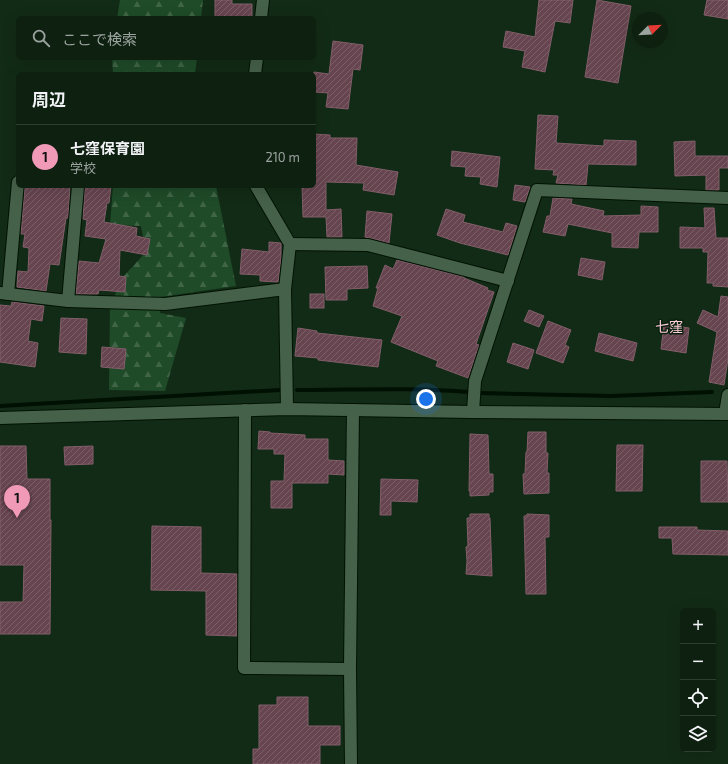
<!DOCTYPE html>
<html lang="ja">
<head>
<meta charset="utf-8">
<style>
  :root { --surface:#0e2010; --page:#1c2d1e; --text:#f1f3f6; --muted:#9ba39f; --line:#2e3e30; --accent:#f09ab7 }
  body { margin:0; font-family:"Exo 2","Noto Sans JP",sans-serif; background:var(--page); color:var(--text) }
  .controls { position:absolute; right:12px; bottom:12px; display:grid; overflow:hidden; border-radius:6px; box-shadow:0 4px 16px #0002 }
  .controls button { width:36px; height:36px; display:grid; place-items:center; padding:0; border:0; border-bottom:1px solid var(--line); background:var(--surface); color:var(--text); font:20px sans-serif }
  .compass { position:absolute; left:632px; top:12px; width:36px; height:36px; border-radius:50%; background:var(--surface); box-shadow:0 4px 16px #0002; rotate:66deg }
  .you { position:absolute; left:426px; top:399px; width:14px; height:14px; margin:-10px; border:3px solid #fff; border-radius:50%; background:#1a73e8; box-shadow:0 0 0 6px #1a73e833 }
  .badge { display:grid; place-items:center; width:26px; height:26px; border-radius:50%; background:var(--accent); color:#111; font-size:13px; font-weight:700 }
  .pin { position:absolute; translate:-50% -33px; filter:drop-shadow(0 1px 2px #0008) }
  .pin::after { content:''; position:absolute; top:21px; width:14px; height:12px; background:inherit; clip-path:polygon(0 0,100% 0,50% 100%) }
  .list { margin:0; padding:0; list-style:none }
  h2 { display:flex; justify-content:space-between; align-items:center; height:52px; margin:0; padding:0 16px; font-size:17px }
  h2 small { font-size:13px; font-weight:400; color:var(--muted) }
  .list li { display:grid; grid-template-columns:26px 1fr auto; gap:12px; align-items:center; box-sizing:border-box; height:64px; padding:0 16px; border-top:1px solid var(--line) }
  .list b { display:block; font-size:15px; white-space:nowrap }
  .list p { margin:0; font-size:13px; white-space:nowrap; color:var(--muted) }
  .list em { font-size:13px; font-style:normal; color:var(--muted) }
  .icon { flex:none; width:22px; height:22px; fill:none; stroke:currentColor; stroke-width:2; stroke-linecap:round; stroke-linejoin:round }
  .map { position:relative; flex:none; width:728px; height:764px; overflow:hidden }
  .search { position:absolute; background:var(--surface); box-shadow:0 4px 16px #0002; left:16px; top:16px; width:300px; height:44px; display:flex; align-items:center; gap:10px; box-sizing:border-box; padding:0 14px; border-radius:6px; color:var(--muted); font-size:15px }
  .panel { position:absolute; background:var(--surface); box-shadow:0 4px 16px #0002; left:16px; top:72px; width:300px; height:116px; border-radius:6px }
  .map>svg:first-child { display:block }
  .forest { fill:url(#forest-firs) }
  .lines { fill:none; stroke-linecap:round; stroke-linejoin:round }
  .stream { stroke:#001002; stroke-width:4 }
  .building { fill:url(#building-hatch); stroke:#825e6a }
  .minor-casing { stroke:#001303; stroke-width:14 }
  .minor { stroke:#46614a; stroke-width:12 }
  .labels { text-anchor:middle; stroke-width:3; stroke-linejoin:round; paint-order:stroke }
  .quarter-label { font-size:14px; fill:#ffccdc; stroke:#08210d }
</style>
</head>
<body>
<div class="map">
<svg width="728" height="764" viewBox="0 0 728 764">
  <defs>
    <pattern id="forest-firs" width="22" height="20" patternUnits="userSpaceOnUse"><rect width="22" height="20" fill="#1f4b28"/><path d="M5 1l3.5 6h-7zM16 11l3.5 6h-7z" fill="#3f6546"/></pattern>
    <pattern id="building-hatch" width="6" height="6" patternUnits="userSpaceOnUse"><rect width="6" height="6" fill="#674550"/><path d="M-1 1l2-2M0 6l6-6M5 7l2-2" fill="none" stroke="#7c6068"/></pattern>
  </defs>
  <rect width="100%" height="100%" fill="#122b16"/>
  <!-- forest -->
  <g class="forest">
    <polygon points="120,0 203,0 201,18 117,18"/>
    <polygon points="112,58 197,58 195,74 113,74"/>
    <polygon points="113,186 216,186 236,286 160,297 160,313 186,318 165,391 109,390 110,307 122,278 146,252 141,226 110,225"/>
  </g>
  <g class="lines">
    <!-- stream -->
    <g class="stream">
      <path d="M 297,390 C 354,390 412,387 469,392"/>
      <polyline points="479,393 611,396 712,392"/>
      <polyline points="0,406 280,390"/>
    </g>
  </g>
  <!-- building -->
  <g class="building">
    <polygon points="215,0 232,0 232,4 252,4 252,18 215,18"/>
    <polygon points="539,0 573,0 570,23 555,21 545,72 522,67 525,51 503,47 506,31 535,37"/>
    <polygon points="597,0 631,6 618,83 585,77"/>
    <polygon points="707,0 728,0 728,19 704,15"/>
    <polygon points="333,41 363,45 360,70 353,69 348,109 326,107 328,93 314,92 314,72 329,74"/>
    <polygon points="538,115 558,116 556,143 604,146 604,140 636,141 636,165 588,164 586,185 556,183 558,175 553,175 554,170 535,169"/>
    <polygon points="314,134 330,135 330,138 357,138 356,165 398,172 394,195 363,190 364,183 326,182 326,210 341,209 342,237 327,237 326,217 303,217 302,186 314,186"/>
    <polygon points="695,141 695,156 728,156 728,168 719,168 719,190 706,190 706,175 675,176 674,142"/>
    <polygon points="452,151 500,157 497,187 480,184 481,177 465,176 466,167 451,166"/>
    <polygon points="515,185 530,187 525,202 513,200"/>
    <polygon points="25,186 52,188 52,186 70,186 68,218 66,218 59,265 50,264 46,291 17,287 18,271 28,272 29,248 23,247 25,234 21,234"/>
    <polygon points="85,186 111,186 109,203 107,203 104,222 137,228 136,236 150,239 147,255 120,250 119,276 126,277 125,292 99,290 98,294 76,294 79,261 99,263 106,239 85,236 87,220 83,219"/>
    <polygon points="553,198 572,199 571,204 604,211 603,216 641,215 641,206 658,207 658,232 639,232 638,248 612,247 612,233 568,224 565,236 543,232 547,216 550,216"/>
    <polygon points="704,208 714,208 716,238 728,238 728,287 713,286 713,283 707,283 708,252 703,252 703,248 680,248 680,227 705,228"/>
    <polygon points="446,209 465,215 463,222 503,232 506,223 517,226 508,255 460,243 437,235"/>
    <polygon points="367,211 392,214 389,243 370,238 365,237"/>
    <polygon points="269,242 281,243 281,259 278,282 260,281 260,275 240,274 242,249 269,252"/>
    <polygon points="581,258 605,262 602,280 578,275"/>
    <polygon points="397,260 464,277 464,278 488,288 487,290 494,292 476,344 479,345 468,378 436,366 438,361 391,342 402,316 373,306 378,288 376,288 385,265 393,269"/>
    <polygon points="367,266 368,288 347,289 347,300 326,300 325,267"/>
    <rect x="310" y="294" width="14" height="14"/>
    <polygon points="721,296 728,297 728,359 724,385 709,382 717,332 697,323 703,310 718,317"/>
    <polygon points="12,302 44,306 42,321 31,319 28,341 38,343 35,367 0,362 0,305 11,306"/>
    <polygon points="529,310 544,316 539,327 524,321"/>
    <polygon points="61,318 87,319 86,354 59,352"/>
    <polygon points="548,321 571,330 565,345 569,347 563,363 536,353"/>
    <polygon points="664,324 689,328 686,353 661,349"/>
    <polygon points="298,328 317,331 317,333 382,340 378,367 318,360 318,358 295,356"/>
    <polygon points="599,333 637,343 633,361 595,351"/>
    <polygon points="513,343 534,350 528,369 507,362"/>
    <polygon points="102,347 126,349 124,369 101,367"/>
    <polygon points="259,431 270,432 270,433 305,435 305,439 328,439 328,460 344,461 344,475 328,474 328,483 292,483 292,508 271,508 271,481 284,481 285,454 274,454 274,449 258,449"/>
    <polygon points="528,432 546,432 546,453 548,453 547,473 549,473 549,493 524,494 523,474 525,474 526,452 527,452"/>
    <polygon points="470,434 488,435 489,474 493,474 493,492 489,492 489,495 470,496 470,491 469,491"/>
    <polygon points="617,445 643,445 642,491 616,491"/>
    <polygon points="0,446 26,446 27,479 50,479 50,520 51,520 50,634 0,634 0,602 23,602 24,565 0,565"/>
    <polygon points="93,446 93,464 65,465 64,447"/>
    <polygon points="701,461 727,461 728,502 701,502"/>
    <polygon points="381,479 418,480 417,502 391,501 391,515 380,515"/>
    <polygon points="470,514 489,514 489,518 490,518 492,576 466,574 467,561 466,547 468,546 467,518 470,518"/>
    <polygon points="527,514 549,515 549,537 545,537 546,594 526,594 524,516 526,516"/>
    <polygon points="152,526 201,527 201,573 237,574 237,636 206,635 206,591 151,590"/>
    <polygon points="659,527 697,527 697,530 728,531 728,555 673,554 672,538 659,538"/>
    <polygon points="277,697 308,697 308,726 340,726 340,745 320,745 320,764 253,764 253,749 259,749 259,705 277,705"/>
  </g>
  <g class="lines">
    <defs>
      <g id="minor">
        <polyline points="261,18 263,0"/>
        <polyline points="255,74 257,58"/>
        <polyline points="256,186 290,244 285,289 287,409"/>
        <polyline points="290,244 368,245 508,281"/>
        <polyline points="0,293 68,301 165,304 285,289"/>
        <polyline points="8,294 18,182"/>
        <polyline points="68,301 78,186"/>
        <polyline points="245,410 244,668 350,669"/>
        <polyline points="473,412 475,381 537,190 728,198"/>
        <polyline points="725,414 728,395"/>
        <polyline points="0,418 287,409 473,412 728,414"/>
        <polyline points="351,764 350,669 353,410"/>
      </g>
    </defs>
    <!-- minor casing -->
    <use href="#minor" class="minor-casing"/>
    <!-- minor -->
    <use href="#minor" class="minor"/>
  </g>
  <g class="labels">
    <!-- quarter labels -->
    <g class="quarter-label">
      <text x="669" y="332">七窪</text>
    </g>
  </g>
</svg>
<div class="controls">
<button>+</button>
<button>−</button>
<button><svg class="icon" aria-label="locate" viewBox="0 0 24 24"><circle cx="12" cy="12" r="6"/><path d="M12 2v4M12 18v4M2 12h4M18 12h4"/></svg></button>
<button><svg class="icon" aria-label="layers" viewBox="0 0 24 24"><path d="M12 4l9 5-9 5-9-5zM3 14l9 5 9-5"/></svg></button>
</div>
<svg class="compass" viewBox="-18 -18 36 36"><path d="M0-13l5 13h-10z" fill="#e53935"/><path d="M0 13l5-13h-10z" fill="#9ba39f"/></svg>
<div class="you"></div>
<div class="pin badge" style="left:17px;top:518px">1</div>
<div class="search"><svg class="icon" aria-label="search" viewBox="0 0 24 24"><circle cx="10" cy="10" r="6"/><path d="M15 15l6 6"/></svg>ここで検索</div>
<section class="panel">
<h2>周辺<small></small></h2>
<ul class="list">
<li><span class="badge">1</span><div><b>七窪保育園</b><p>学校</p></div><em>210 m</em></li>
</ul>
</section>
</div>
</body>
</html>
